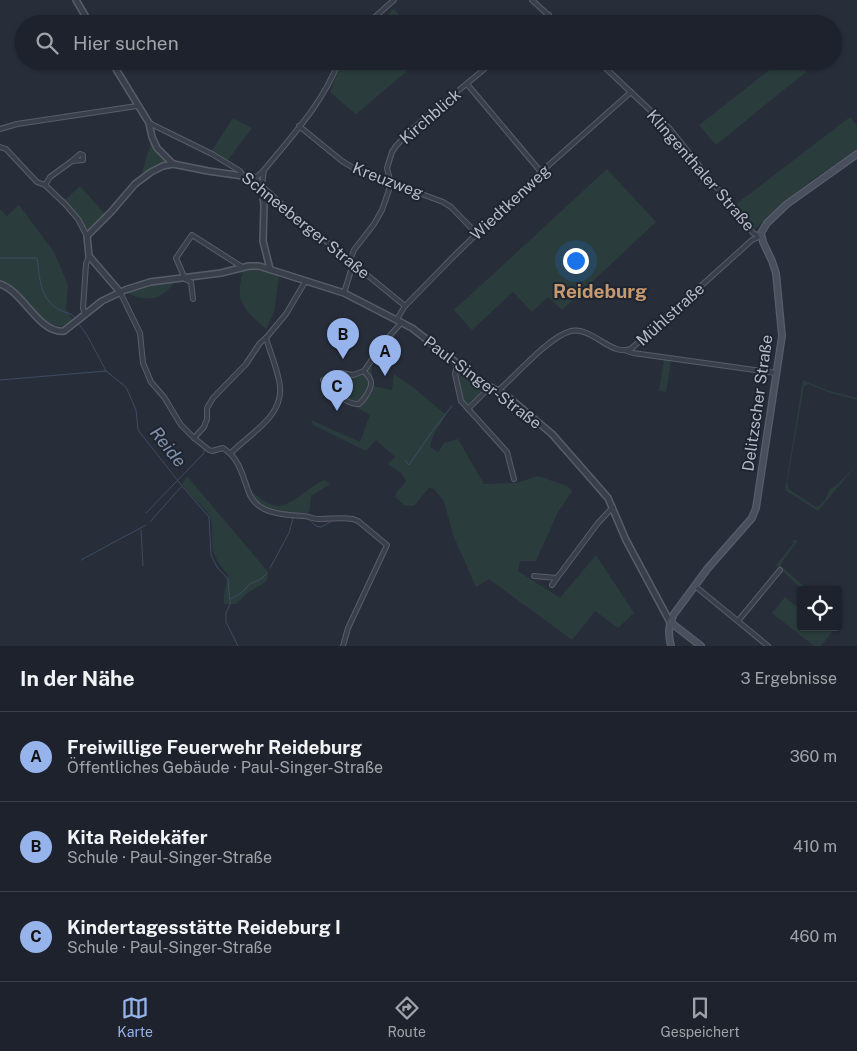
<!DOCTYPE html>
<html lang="de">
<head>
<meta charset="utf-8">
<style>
  :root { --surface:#1d222c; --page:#2a2f38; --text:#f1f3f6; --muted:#a0a4a9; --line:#3b3f48; --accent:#96b3eb }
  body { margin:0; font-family:"Public Sans",sans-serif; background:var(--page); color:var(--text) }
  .controls { position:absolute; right:15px; bottom:15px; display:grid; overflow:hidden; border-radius:5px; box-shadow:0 1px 4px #0004 }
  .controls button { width:45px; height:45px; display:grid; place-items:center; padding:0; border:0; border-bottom:1px solid var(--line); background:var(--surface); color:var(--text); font:25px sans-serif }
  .you { position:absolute; left:575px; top:260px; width:18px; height:18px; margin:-12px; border:4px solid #fff; border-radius:50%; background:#1a73e8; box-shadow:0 0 0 8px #1a73e833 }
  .badge { display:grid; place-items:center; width:32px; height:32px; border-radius:50%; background:var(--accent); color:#111; font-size:16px; font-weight:700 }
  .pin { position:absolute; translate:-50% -41px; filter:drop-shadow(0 1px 2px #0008) }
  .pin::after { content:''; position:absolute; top:26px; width:18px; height:15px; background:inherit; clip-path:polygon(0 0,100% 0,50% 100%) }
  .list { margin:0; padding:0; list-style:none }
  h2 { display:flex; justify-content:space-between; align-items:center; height:65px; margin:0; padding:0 20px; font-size:21px }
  h2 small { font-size:16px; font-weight:400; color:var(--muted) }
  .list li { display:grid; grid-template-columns:32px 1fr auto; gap:15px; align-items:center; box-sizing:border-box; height:90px; padding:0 20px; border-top:1px solid var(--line) }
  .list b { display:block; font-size:19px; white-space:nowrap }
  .list p { margin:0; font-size:16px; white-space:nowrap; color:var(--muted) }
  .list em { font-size:16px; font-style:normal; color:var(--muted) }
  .icon { flex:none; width:28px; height:28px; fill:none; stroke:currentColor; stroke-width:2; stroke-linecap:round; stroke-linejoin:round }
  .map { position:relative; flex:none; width:857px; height:646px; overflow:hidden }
  .search { position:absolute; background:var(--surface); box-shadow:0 1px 4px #0004; left:15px; right:15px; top:15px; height:55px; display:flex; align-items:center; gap:12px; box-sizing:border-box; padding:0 18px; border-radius:28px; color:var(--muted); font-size:19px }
  .sheet { height:335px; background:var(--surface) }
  nav { display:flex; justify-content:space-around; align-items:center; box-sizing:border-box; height:70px; border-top:1px solid var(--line); background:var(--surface); font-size:14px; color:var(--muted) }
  nav a { display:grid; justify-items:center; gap:2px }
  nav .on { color:var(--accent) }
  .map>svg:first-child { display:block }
  .green { fill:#2b3c3d }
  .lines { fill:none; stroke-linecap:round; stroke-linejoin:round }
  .stream { stroke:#3e4b61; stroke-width:1 }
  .minor-casing { stroke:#585e69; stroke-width:6 }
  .tertiary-casing { stroke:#585e69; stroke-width:8 }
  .secondary-casing { stroke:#585e69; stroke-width:8 }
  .minor { stroke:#3a404b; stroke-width:4 }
  .tertiary { stroke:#3a404b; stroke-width:5 }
  .secondary { stroke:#49505d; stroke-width:5.5 }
  .labels { text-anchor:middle; stroke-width:4; stroke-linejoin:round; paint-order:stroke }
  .street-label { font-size:16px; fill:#b6bbc6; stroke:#1f2530 }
  .water-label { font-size:18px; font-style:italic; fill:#8191aa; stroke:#1f2530 }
  .quarter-label { font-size:19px; font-weight:bold; fill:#c7996f; stroke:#1f2530 }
</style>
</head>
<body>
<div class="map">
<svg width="857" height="646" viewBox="0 0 857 646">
  <rect width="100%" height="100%" fill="#272e3a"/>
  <!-- green -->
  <g class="green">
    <polygon points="394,9 407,24 377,24"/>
    <polygon points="344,61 419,61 356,114 330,92 338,72"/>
    <polygon points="781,61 799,61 807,71 716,145 699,125"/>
    <path d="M 850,117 L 857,126 L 857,149 C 822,174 783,197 755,230 L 735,205 Z"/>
    <polygon points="233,118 252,128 227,161 211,152"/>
    <polygon points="151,143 166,159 166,162 144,175 142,172"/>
    <polygon points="607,169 656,222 562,310 548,297 532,312 513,292 472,330 454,310"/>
    <polygon points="80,186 105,214 88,231 65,200"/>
    <polygon points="19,205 54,252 68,285 66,309 73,321 62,327 53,325 41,317 15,288 0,281 0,209 7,216"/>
    <path d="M 257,269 L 279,276 L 274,312 L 266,329 C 255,319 241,309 240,294 C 239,286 242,278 242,270 Z"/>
    <path d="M 175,281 C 163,300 147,303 127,293 L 129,289 Z"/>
    <polygon points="664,360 671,361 666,392 659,391"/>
    <path d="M 371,362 L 373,386 L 392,390 L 394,374 L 414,388 L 446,415 L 433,436 L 430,447 L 438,452 L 444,443 L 458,439 L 484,484 L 516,483 L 538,476 L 567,486 L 572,491 L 557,514 L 536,561 L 520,561 L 518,571 L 560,598 L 596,555 L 634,613 L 618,628 L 595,611 L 572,640 L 489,579 L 476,587 L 453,535 L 444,501 L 434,489 L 429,488 L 414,506 L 404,505 L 395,497 C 396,489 404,487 406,480 L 401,473 L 388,464 L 395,457 L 376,440 L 367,450 L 364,450 L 313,425 L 311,420 L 360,442 L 370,415 L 321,387 L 323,380 L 341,373 L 362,374 Z"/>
    <polygon points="456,369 483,389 469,404 462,399"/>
    <polygon points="803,380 827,390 857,398 857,400 830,393 809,384 804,386 787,483 789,489 814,506 818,507 825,500 830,489 839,483 857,464 818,511 785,490"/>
    <path d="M 187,476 L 268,572 L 267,581 L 246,594 L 236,604 L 224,604 L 224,594 L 228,575 C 219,564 212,555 212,541 C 212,533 213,525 210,517 C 205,506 189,496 182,484 Z"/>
    <path d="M 324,480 L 330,484 L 311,496 L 309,514 C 289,514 255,515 250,489 C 280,520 289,502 318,483 Z"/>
    <polygon points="798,540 782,562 781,566 807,589 806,590 803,590 776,565 794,543 792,541"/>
    <polygon points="785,597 796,606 801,601 801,627 836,627 821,646 814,646 772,613"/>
  </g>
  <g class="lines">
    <!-- stream -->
    <g class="stream">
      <path d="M 0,258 L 37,258 C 40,278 39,299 60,310 C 67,314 71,312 76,319"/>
      <polyline points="78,323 87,335 106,371 126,387 136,410 138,430 182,486 209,517 211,555 217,567 228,579 230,604 226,613 226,622 238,646"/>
      <polyline points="0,380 106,371"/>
      <polyline points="405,460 409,465 433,430 452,406"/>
      <polyline points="146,513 204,453 204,449 202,446"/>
      <polyline points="308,519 316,526 321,527 334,520 340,520"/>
      <polyline points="150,522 181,487"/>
      <polyline points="141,530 143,566"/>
      <polyline points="81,560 146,525"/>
      <polyline points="270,568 289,533 293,518"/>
      <polyline points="230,599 240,594 250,584 261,579 267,573"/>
    </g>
    <defs>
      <g id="minor">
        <polyline points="532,0 558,24"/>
        <polyline points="367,24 394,0"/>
        <polyline points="538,24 549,15"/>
        <polyline points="598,61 670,129 753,233 759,236"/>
        <polyline points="467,84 541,172"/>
        <polyline points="149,123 212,154 240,171 243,176"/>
        <polyline points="299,126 342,161 355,169 443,202 451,207 477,234"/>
        <polyline points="0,129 17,124 137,106"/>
        <polyline points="0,147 6,149 37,182 45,185 65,204 78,219 87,236"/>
        <polyline points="264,170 262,186 289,211 405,306"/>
        <path d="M 252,178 L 258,176 L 264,170 C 292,136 323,103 339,61"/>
        <polyline points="45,185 50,177 72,161 83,160 83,155 80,154 72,161"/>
        <polyline points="350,260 354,250 374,224 382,210 391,184 387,168 392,152 396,146 411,130 494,61"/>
        <path d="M 120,292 L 140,333 L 143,363 L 151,382 L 164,397 L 181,425 L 194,438 L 209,450 L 212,451 L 223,448 C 239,458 242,474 248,490 C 255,514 283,515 303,516 C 308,516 313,519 318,519 C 330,519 342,517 353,519 L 358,521 L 387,545 L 348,628 L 343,646"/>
        <polyline points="344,293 353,264"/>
        <polyline points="193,299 191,282 185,279 176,258 192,235 242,267"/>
        <polyline points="85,315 83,308 86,264 89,256"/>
        <polyline points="397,319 405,306 455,255 541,172 631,92"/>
        <polyline points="627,351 633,353 776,373"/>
        <polyline points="457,364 455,374 461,401 507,452 514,479"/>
        <path d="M 364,371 C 366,374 371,378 371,382 C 372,388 364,400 359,404 C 348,405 327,390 323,380 L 341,373 L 353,375 L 364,371 L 384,342 L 402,322"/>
        <path d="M 499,390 C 516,375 550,336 571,331 C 592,326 613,359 632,348 L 752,240 L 761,236"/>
        <polyline points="468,409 490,387"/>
        <polyline points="194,438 204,427 207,419 207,408 213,398 246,364 260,343 266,338 286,314 305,282"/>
        <path d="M 231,453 C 249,434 283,417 280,387 C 279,373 270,352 266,338"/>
        <polyline points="534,576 557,578 598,523 613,507"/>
        <polyline points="552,585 557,578"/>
        <polyline points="695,586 768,646"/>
        <polyline points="738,621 780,570"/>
      </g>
      <g id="tertiary">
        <polyline points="76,0 90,24"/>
        <polyline points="111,61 149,123 152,137 157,148 173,164"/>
        <path d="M 0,284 C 23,291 39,334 64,331 L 102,301 L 125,290 L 150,282 L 221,273 L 249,266 L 259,266 L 344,293 L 412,328 L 481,382 L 506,395 L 552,434 L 608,498 L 626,540 L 670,622"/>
        <polyline points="120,292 89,256 87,236 111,212 135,184 151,172 163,166 173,164 208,171 243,176 256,180 262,186 264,205 263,241 270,269"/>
      </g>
      <g id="secondary">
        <polyline points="670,622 701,646"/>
        <path d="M 671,646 C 668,634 668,625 674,614 L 708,568 L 752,518 L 756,508 L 782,336 L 776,273 L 772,261 L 763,242 L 761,233 L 767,223 L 787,204 L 857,154"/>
      </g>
    </defs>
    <!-- minor casing -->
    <use href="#minor" class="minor-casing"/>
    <!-- tertiary casing -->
    <use href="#tertiary" class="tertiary-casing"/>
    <!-- secondary casing -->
    <use href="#secondary" class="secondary-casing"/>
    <!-- minor -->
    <use href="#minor" class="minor"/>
    <!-- tertiary -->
    <use href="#tertiary" class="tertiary"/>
    <!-- secondary -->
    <use href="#secondary" class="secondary"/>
  </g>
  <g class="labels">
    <!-- street labels -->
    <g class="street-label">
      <text transform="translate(430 116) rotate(-41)" y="6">Kirchblick</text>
      <text transform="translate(701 170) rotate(49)" y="6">Klingenthaler Straße</text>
      <text transform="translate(388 180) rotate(21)" y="6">Kreuzweg</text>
      <text transform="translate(510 202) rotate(-43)" y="6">Wiedtkenweg</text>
      <text transform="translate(306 225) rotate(39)" y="6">Schneeberger Straße</text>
      <text transform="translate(670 314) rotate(-42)" y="6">Mühlstraße</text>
      <text transform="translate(483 382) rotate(37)" y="6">Paul-Singer-Straße</text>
      <text transform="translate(757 403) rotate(-82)" y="6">Delitzscher Straße</text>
    </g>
    <!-- water labels -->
    <g class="water-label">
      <text transform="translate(168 447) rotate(51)" y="6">Reide</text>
    </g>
    <!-- quarter labels -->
    <g class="quarter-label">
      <text x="600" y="298">Reideburg</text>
    </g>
  </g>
</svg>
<div class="controls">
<button><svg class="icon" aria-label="locate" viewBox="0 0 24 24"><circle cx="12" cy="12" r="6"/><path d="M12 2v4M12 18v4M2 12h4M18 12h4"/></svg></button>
</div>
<div class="you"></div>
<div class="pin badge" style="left:385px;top:376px">A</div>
<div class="pin badge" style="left:343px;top:359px">B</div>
<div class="pin badge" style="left:337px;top:411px">C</div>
<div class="search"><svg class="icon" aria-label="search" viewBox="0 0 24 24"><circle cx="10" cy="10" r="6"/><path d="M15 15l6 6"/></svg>Hier suchen</div>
</div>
<section class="sheet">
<h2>In der Nähe<small>3 Ergebnisse</small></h2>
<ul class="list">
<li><span class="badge">A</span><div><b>Freiwillige Feuerwehr Reideburg</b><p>Öffentliches Gebäude · Paul-Singer-Straße</p></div><em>360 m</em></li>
<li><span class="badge">B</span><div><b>Kita Reidekäfer</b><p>Schule · Paul-Singer-Straße</p></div><em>410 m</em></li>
<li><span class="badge">C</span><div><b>Kindertagesstätte Reideburg I</b><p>Schule · Paul-Singer-Straße</p></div><em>460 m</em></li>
</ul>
</section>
<nav>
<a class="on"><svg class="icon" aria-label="map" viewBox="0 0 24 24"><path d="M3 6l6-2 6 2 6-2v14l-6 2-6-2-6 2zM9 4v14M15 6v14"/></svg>Karte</a>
<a><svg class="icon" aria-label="directions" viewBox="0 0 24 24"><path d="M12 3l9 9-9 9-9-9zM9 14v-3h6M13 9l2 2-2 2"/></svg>Route</a>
<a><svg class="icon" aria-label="saved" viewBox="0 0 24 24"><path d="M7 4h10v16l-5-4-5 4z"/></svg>Gespeichert</a>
</nav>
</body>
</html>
